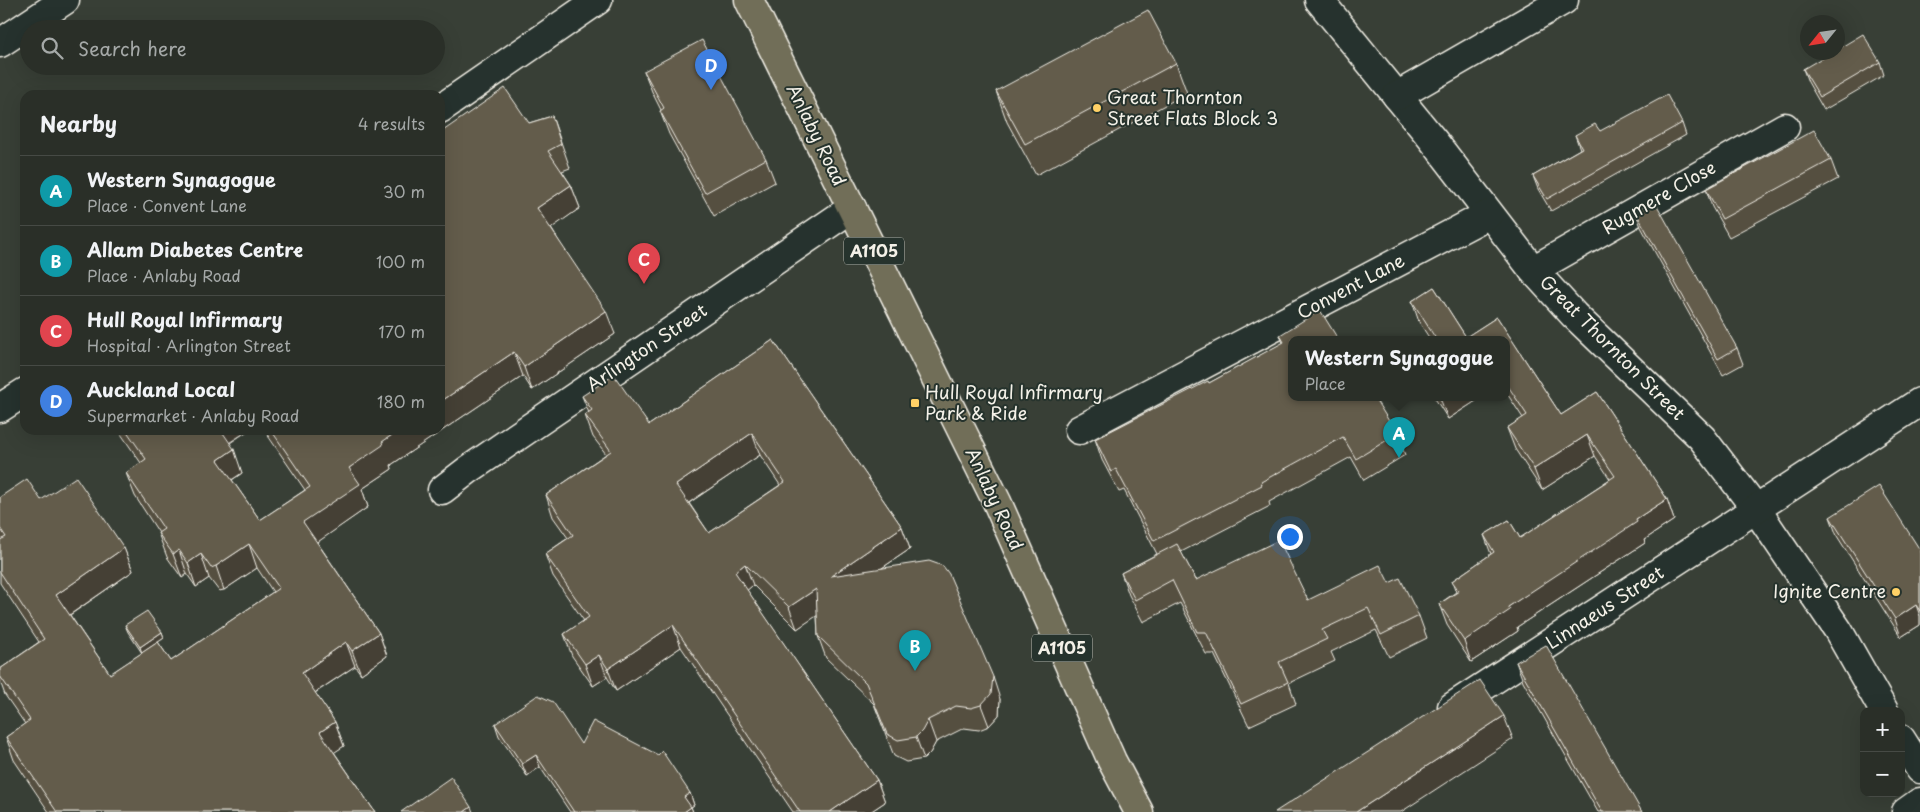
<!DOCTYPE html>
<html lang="en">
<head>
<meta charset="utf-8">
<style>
  :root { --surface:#2a2f28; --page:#363b34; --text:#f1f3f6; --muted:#a5a9a8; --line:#464a45; --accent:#ffd166 }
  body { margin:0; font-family:"Playpen Sans",sans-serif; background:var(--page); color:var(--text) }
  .controls { position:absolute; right:15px; bottom:15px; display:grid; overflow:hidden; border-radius:10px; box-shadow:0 5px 20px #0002 }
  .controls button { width:45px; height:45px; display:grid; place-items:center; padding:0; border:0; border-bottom:1px solid var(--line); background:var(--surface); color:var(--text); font:25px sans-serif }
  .compass { position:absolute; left:1800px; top:15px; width:45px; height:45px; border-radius:50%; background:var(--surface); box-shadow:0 5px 20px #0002; rotate:240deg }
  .you { position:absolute; left:1289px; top:536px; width:18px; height:18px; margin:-12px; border:4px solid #fff; border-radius:50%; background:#1a73e8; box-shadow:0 0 0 8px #1a73e833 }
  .badge { display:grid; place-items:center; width:32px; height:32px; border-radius:50%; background:var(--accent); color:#fff; font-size:16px; font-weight:700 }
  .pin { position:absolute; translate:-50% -41px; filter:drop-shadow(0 1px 2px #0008) }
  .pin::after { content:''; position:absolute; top:26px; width:18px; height:15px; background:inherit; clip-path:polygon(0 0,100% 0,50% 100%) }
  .popup { position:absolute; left:1288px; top:336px; width:222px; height:65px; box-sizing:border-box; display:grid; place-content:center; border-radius:10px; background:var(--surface); filter:drop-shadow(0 1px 4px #0005); font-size:16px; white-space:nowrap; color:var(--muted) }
  .popup b { font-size:19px; color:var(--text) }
  .popup::after { content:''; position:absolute; left:50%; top:100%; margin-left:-10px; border:10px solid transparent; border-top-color:var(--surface) }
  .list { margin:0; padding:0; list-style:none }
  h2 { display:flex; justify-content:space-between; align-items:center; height:65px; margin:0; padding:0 20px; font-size:21px }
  h2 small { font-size:16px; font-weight:400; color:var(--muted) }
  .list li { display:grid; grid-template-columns:32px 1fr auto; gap:15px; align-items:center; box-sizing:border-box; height:70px; padding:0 20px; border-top:1px solid var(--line) }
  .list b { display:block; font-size:19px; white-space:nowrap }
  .list p { margin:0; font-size:16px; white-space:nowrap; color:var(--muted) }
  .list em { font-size:16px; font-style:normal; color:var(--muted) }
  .icon { flex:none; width:28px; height:28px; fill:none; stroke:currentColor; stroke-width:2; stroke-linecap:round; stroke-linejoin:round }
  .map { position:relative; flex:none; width:1920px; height:812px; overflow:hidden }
  .search { position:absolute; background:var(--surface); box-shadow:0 5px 20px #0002; left:20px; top:20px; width:425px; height:55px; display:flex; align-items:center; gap:12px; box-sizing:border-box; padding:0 18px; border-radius:28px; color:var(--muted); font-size:19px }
  .panel { position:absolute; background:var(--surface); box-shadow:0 5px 20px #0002; left:20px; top:90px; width:425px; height:345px; border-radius:15px }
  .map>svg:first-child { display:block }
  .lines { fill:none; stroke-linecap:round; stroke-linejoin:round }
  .street-casing { stroke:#f4f1e8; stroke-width:31 }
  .primary-casing { stroke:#f4f1e8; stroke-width:31 }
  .street { stroke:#26332d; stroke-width:28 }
  .primary { stroke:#716e59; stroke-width:28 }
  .wall { fill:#554f41; stroke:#f4f1e8; fill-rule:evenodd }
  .shaded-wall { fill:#454035; stroke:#f4f1e8 }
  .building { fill:#635c4c; stroke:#f4f1e8; fill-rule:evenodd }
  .poi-dot { fill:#ffd166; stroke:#26332d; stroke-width:2 }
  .labels { text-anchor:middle; stroke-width:4; stroke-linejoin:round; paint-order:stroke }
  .shield { fill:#26332d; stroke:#b6b8b0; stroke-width:1 }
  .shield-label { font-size:16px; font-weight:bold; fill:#f4f1e8 }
  .poi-label { font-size:18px; fill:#f4f1e8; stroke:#26332d; text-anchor:start }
  .street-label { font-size:18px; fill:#f4f1e8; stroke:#26332d }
</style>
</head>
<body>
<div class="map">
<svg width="1920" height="812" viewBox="0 0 1920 812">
  <rect width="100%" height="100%" fill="#383f36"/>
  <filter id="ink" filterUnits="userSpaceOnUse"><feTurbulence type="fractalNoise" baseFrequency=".02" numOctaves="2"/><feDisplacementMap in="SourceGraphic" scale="10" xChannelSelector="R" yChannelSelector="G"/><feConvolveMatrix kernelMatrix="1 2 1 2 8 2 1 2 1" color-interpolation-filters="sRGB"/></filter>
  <g filter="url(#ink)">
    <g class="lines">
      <defs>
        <g id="street">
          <polyline points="1319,0 1433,140 1533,270 1574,315 1702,438 1756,509 1838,630 1884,711"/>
          <polyline points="0,43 65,0"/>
          <polyline points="1397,96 1564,0"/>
          <polyline points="440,109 598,0"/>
          <polyline points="1533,270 1785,127"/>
          <polyline points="0,408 25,392"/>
          <polyline points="1079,430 1489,214"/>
          <polyline points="442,490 468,470 852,208"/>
          <polyline points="1452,707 1920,402"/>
          <polyline points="1901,739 1920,769"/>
          <polyline points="1906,812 1920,802"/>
        </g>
        <polyline id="primary" points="749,0 997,502 1112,761 1139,812"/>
      </defs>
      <!-- street casing -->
      <use href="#street" class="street-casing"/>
      <!-- primary casing -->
      <use href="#primary" class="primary-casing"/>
      <!-- street -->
      <use href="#street" class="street"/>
      <!-- primary -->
      <use href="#primary" class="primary"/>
    </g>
    <!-- wall -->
    <g class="wall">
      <polygon points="1880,62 1884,75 1824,110 1808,82 1803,69"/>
      <polygon points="1176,63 1187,93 1036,175 1007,122 996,91"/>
      <polygon points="644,71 766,159 775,182 714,216 669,134 660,111 661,110 653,94"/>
      <polygon points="552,116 570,168 562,171 571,185 580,208 551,228 615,334 532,390 523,376 391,465 392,469 362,489 368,507 317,542 379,633 387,656 361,674 355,666 315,693 335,722 344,746 334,752 375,812 49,812 14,760 6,737 25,724 5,695 0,681 0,669 39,642 0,583 0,540 1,540 0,538 0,497 41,500 124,548 133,571 70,615 110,674 142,653 128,632 125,625 162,632 164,638 158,642 171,661 273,592 257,568 224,590 219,591 209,578 196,587 187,574 182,578 167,557 158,533 159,533 135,496 126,473 141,463 121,434 119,430 249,430 230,443 242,473 232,480 260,520 305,490 264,430 440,430 529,123"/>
      <polygon points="1682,123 1686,135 1551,211 1538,189 1533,176 1580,149 1575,135 1600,131"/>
      <polygon points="1831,160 1838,179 1729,237 1712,207 1706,189"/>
      <polygon points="1635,211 1737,348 1743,364 1723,375 1641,227"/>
      <polygon points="1434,287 1466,337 1497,317 1561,415 1597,392 1667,499 1674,520 1644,540 1645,543 1517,627 1518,631 1471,662 1447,625 1439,604 1456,592 1452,581 1491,554 1484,535 1509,520 1520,538 1610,479 1595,456 1542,490 1515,449 1507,428 1523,418 1506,392 1506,339 1430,339 1419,322 1412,301"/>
      <polygon points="1280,335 1397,434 1405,455 1364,480 1351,457 1269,502 1270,506 1181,552 1196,580 1308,600 1389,583 1419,616 1427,638 1389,657 1376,630 1331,652 1335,661 1289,683 1296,704 1249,726 1214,654 1206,654 1180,603 1143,622 1129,595 1121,573 1157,554 1124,490 1119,492 1102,460 1095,439 1209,383 1283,343"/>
      <path d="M 773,340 L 902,527 L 910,549 L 882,568 L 1000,699 L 999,715 L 989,726 L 979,730 L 964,728 L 936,742 L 930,753 L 924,759 L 906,762 L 894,756 L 874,704 L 826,658 L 818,636 L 817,615 L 797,629 L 753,585 L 747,590 L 877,780 L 885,802 L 870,812 L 793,812 L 681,647 L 616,691 L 607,677 L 593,686 L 572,656 L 564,634 L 584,621 L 553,576 L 545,554 L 568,538 L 553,517 L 546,495 L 606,454 L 593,437 L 585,415 L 589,413 L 582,396 L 649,425 ZM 760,455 L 780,485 L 709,533 L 689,503 Z"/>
      <polygon points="1434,397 1482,397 1448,419"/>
      <polygon points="1830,517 1920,550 1920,625 1901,637 1837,536"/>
      <polygon points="1516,662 1642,812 1598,812 1523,681"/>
      <polygon points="495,724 581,744 690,793 694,805 691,807 693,812 570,812 540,767 527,776 499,736"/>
    </g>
    <!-- shaded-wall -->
    <g class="shaded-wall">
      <polygon points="571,185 580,208 546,232 537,208"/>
      <polygon points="606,311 615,334 532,390 524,367"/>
      <polygon points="514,352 523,376 391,465 392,469 362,489 368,507 312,546 303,522 349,468 382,442 399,430 440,430 440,402"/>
      <polygon points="1442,397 1482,397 1448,419 1440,398"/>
      <polygon points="218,430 249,430 224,446"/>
      <polygon points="752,433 760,455 684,506 676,485"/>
      <polygon points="1587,435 1595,456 1542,490 1534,469"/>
      <polygon points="234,449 242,473 227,483 218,460"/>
      <polygon points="1667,499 1674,520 1644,540 1645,543 1517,627 1518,631 1471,662 1464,641 1508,607 1636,519"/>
      <polygon points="902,527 910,549 839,597 831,576"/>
      <polygon points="249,544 257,568 224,590 216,566"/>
      <polygon points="124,548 133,571 65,618 56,595"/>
      <polygon points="179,550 187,574 182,578 173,554"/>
      <polygon points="201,554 209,578 196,587 188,563"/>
      <polygon points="745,564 753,585 743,594 735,572"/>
      <polygon points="816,589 824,611 797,629 789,607"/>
      <polygon points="1916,605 1920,616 1920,625 1901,637 1895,619"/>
      <polygon points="673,625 681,647 616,691 608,669"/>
      <polygon points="162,632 164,638 142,653 140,647"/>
      <polygon points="379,633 387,656 361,674 352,651"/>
      <polygon points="346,642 355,666 310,696 302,673"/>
      <polygon points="599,655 607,677 593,686 585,664"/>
      <polygon points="993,677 1000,699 999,715 989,726 981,705"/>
      <polygon points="1504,716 1513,739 1401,812 1356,812"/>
      <polygon points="928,720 936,742 930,753 924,759 916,737"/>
      <polygon points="335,722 344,746 329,756 320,732"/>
      <polygon points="536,755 540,767 527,776 522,764"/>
      <polygon points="877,780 885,802 870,812 830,812"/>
      <polygon points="690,793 694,805 688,809 684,797"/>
      <polygon points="471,807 473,812 464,812"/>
      <polygon points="691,807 693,812 684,812"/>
    </g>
    <!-- building -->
    <g class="building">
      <polygon points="1148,10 1176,63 1025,144 996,91"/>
      <polygon points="1863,34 1880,62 1820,97 1803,69 1832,52 1838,52 1838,49"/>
      <polygon points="702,40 766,159 705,193 660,111 664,108 644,71"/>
      <polygon points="505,88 529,123 552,116 561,144 548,151 571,185 537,208 606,311 524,367 514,352 440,402 440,133"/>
      <polygon points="1667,95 1682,123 1547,199 1533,176 1582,148 1575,135 1595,124 1600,131"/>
      <polygon points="1814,130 1831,160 1722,219 1706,189"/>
      <polygon points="1654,200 1737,348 1718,359 1635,211"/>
      <polygon points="1434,287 1466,337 1497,317 1561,415 1597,392 1667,499 1636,519 1637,522 1508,607 1510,610 1464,641 1439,604 1459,591 1452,581 1494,552 1484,535 1509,520 1520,538 1615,476 1587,435 1534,469 1507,428 1527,415 1506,383 1506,339 1436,339 1412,301"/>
      <polygon points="1320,310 1338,339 1292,339 1292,397 1374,397 1397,434 1356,459 1343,437 1261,482 1262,485 1154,541 1116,469 1111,472 1095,439 1208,381 1209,383 1284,342 1280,335"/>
      <path d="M 773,340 L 902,527 L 831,576 L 929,561 L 943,566 L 949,574 L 993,677 L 991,694 L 981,705 L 971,708 L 956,706 L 928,720 L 922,731 L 916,737 L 898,740 L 887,734 L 866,683 L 818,636 L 816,589 L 789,607 L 745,564 L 735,572 L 877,780 L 830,812 L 800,812 L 673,625 L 608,669 L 599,655 L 585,664 L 564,634 L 589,617 L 545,554 L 573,535 L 546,495 L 611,451 L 585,415 L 592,410 L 582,396 L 614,375 L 649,425 ZM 752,433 L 785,482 L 709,533 L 676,485 Z"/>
      <polygon points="126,430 221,430 234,449 218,460 260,520 310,487 271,430 399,430 382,442 383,445 349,468 360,484 303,522 379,633 352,651 346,642 302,673 335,722 320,732 375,812 57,812 6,737 30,720 0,676 0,669 44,639 0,572 0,540 6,537 0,528 0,497 27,479 41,500 76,477 124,548 56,595 110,674 158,642 171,661 279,588 249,544 216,566 211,568 201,554 188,563 179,550 173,554 158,533 164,529 126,473 146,459"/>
      <polygon points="1879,486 1920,550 1920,611 1916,605 1895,619 1830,517"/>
      <polygon points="1279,540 1308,600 1380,565 1389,583 1400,578 1419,616 1381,635 1368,608 1322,630 1327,639 1279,662 1288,682 1241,704 1206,632 1197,632 1172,580 1135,600 1121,573 1177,544 1196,580"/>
      <polygon points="147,611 162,632 140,647 125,625"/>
      <polygon points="1546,645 1642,812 1602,812 1516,662"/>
      <polygon points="1480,680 1504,716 1356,812 1275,812"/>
      <polygon points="538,695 553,702 581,744 593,721 658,755 662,751 690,793 684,797 691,807 684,812 574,812 536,755 522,764 495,724"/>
      <polygon points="451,777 471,807 464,812 401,812"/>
    </g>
  </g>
  <!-- markers -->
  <g class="poi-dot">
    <circle cx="1097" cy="108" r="5"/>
    <rect x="910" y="398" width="10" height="10" rx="2.5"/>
    <circle cx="1896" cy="592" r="5"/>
  </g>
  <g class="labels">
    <!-- shield labels -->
    <g class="shield">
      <rect x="844" y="237.5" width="60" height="27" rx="4"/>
      <rect x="1032" y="634.5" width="60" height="27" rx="4"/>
    </g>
    <g class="shield-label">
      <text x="874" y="257">A1105</text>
      <text x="1062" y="654">A1105</text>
    </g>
    <!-- poi labels -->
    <g class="poi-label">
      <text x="1107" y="104">Great Thornton<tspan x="1107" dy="21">Street Flats Block 3</tspan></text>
      <text x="925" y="399">Hull Royal Infirmary<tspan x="925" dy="21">Park &amp; Ride</tspan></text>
      <text x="1886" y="598" text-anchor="end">Ignite Centre</text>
    </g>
    <!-- street labels -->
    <g class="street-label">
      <text transform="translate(816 135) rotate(64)" y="6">Anlaby Road</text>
      <text transform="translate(1659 198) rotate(-30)" y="6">Rugmere Close</text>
      <text transform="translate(1351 287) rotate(-28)" y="6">Convent Lane</text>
      <text transform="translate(647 348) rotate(-34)" y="6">Arlington Street</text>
      <text transform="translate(1612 348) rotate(45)" y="6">Great Thornton Street</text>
      <text transform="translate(994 499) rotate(65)" y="6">Anlaby Road</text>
      <text transform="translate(1605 608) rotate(-33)" y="6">Linnaeus Street</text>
    </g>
  </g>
</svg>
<div class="controls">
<button>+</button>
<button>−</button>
</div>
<svg class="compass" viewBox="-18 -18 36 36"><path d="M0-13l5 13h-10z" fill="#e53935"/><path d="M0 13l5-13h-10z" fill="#a5a9a8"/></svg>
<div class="you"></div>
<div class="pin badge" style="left:1399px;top:458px;background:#0f9aa8">A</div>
<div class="popup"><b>Western Synagogue</b>Place</div>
<div class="pin badge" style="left:915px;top:671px;background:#0f9aa8">B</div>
<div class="pin badge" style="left:644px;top:284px;background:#e0444e">C</div>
<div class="pin badge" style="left:711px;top:90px;background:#3f7fe0">D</div>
<div class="search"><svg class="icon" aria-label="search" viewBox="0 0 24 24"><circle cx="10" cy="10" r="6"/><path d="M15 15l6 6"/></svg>Search here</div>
<section class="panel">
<h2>Nearby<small>4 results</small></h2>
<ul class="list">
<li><span class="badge" style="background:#0f9aa8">A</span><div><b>Western Synagogue</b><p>Place · Convent Lane</p></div><em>30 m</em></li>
<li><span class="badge" style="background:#0f9aa8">B</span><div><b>Allam Diabetes Centre</b><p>Place · Anlaby Road</p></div><em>100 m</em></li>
<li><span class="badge" style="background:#e0444e">C</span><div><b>Hull Royal Infirmary</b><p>Hospital · Arlington Street</p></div><em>170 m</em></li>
<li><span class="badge" style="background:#3f7fe0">D</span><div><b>Auckland Local</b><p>Supermarket · Anlaby Road</p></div><em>180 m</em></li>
</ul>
</section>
</div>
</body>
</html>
